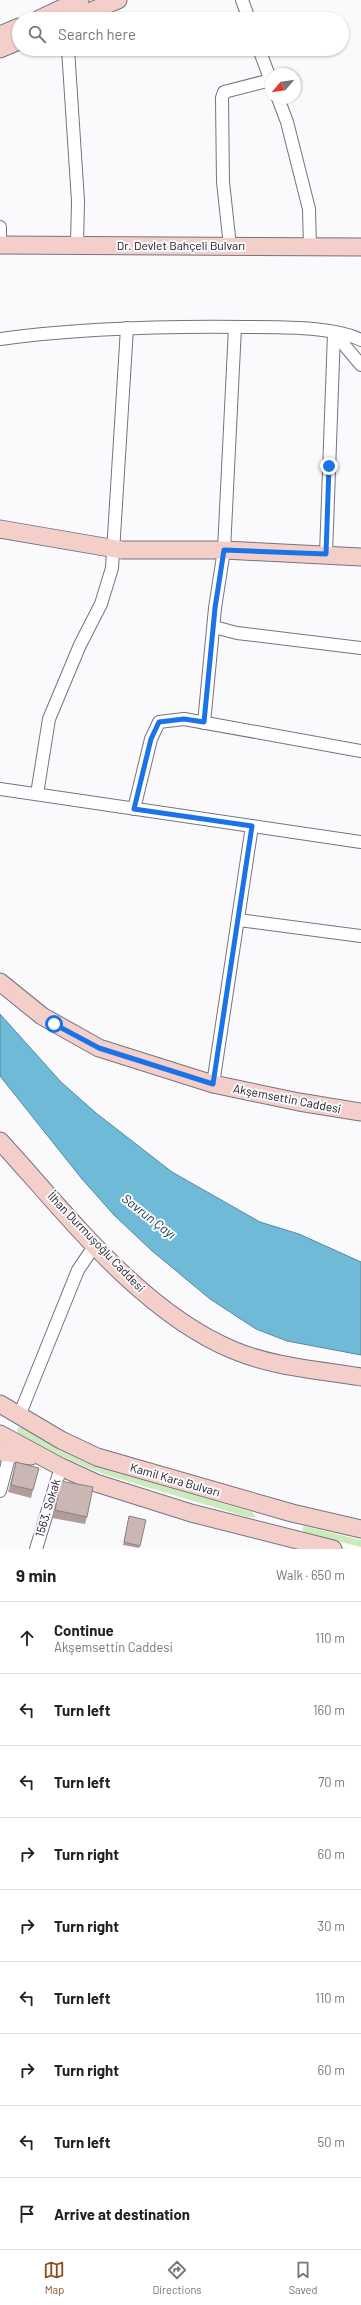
<!DOCTYPE html>
<html lang="en">
<head>
<meta charset="utf-8">
<style>
  :root { --surface:#fff; --page:#f2f2f2; --text:#222; --muted:#767676; --line:#e0e0e0; --accent:#8e4b1d }
  body { margin:0; font-family:Barlow,sans-serif; background:var(--page); color:var(--text) }
  .compass { position:absolute; left:265px; top:68px; width:36px; height:36px; border-radius:50%; background:var(--surface); box-shadow:0 1px 3px #0004; rotate:241deg }
  .stop { position:absolute; width:12px; height:12px; margin:-9px; border:3px solid #1a73e8; border-radius:50%; background:#fff }
  .stop.end { background:#1a73e8; border-color:#fff; box-shadow:0 1px 4px #0008 }
  .list { margin:0; padding:0; list-style:none }
  h2 { display:flex; justify-content:space-between; align-items:center; height:52px; margin:0; padding:0 16px; font-size:17px }
  h2 small { font-size:13px; font-weight:400; color:var(--muted) }
  .list li { display:grid; grid-template-columns:26px 1fr auto; gap:12px; align-items:center; box-sizing:border-box; height:72px; padding:0 16px; border-top:1px solid var(--line) }
  .list b { display:block; font-size:15px; white-space:nowrap }
  .list p { margin:0; font-size:13px; white-space:nowrap; color:var(--muted) }
  .list em { font-size:13px; font-style:normal; color:var(--muted) }
  .icon { flex:none; width:22px; height:22px; fill:none; stroke:currentColor; stroke-width:2; stroke-linecap:round; stroke-linejoin:round }
  .map { position:relative; flex:none; width:361px; height:1549px; overflow:hidden }
  .search { position:absolute; background:var(--surface); box-shadow:0 1px 3px #0004; left:12px; right:12px; top:12px; height:44px; display:flex; align-items:center; gap:10px; box-sizing:border-box; padding:0 14px; border-radius:22px; color:var(--muted); font-size:15px }
  .sheet { height:700px; background:var(--surface) }
  nav { display:flex; justify-content:space-around; align-items:center; box-sizing:border-box; height:56px; border-top:1px solid var(--line); background:var(--surface); font-size:11px; color:var(--muted) }
  nav a { display:grid; justify-items:center; gap:2px }
  nav .on { color:var(--accent) }
  .map>svg:first-child { display:block }
  .green { fill:#cdeabc }
  .water { fill:#6fbad6; stroke:#568ba0 }
  .lines { fill:none; stroke-linecap:round; stroke-linejoin:round }
  .street-casing { stroke:#757382; stroke-width:14 }
  .secondary-casing { stroke:#757382; stroke-width:19 }
  .street { stroke:#fff; stroke-width:12 }
  .secondary { stroke:#f4cfca; stroke-width:17 }
  .wall { fill:#ae9d9b }
  .building { fill:#cab7b4; stroke:#8d807e }
  .route { stroke:#1a73e8; stroke-width:5 }
  .labels { text-anchor:middle; stroke-width:4; stroke-linejoin:round; paint-order:stroke }
  .street-label { font-size:12px; fill:#1d1c22; stroke:#fafafd }
  .water-label { font-size:13px; font-style:italic; fill:#113441; stroke:#fafafd }
</style>
</head>
<body>
<div class="map">
<svg width="361" height="1549" viewBox="0 0 361 1549">
  <rect width="100%" height="100%" fill="#fafafd"/>
  <!-- green -->
  <g class="green">
    <polygon points="21,1427 62,1450 102,1468 252,1512 256,1517 247,1517 103,1474 65,1458 18,1433 17,1428"/>
    <polygon points="304,1526 361,1540 361,1547 305,1533 302,1529"/>
  </g>
  <!-- water -->
  <polygon class="water" points="0,1014 61,1082 96,1113 172,1172 260,1222 299,1234 361,1262 361,1355 287,1341 256,1329 210,1299 151,1250 114,1215 82,1179 0,1076"/>
  <g class="lines">
    <defs>
      <g id="street">
        <polyline points="242,0 249,19"/>
        <polyline points="68,49 78,201 77,245"/>
        <polyline points="259,49 271,81"/>
        <polyline points="278,98 287,122 309,209 310,247"/>
        <polyline points="0,227 0,245"/>
        <polyline points="230,246 223,182 222,98 224,92 271,80"/>
        <polyline points="334,333 361,365"/>
        <path d="M 0,339 C 82,328 162,326 245,327 C 277,327 332,326 361,340"/>
        <polyline points="326,554 334,333"/>
        <polyline points="214,627 237,633 361,648"/>
        <polyline points="204,723 215,608 224,550 235,327"/>
        <polyline points="0,789 361,842"/>
        <polyline points="37,794 49,719 80,645 101,604 112,568 127,328"/>
        <polyline points="134,809 151,739 159,722 184,719 361,751"/>
        <polyline points="239,920 361,936"/>
        <polyline points="213,1084 252,826"/>
        <polyline points="19,1416 78,1270 95,1245"/>
        <polyline points="0,1491 10,1454"/>
        <polyline points="36,1549 61,1467"/>
      </g>
      <g id="secondary">
        <polyline points="39,19 80,0"/>
        <polyline points="72,19 118,0"/>
        <polyline points="0,35 19,27"/>
        <polyline points="0,49 19,41"/>
        <polyline points="0,245 361,247"/>
        <polyline points="0,529 122,550 224,550 361,557"/>
        <polyline points="0,982 42,1016 99,1048 213,1084 299,1102 361,1112"/>
        <path d="M 0,1141 C 66,1213 141,1312 233,1350 C 273,1367 319,1370 361,1377"/>
        <polyline points="0,1404 61,1440 97,1457 292,1513 361,1529"/>
        <polyline points="0,1434 61,1467 96,1483 191,1513 333,1549"/>
        <polyline points="0,1452 31,1456"/>
      </g>
    </defs>
    <!-- street casing -->
    <use href="#street" class="street-casing"/>
    <!-- secondary casing -->
    <use href="#secondary" class="secondary-casing"/>
    <!-- street -->
    <use href="#street" class="street"/>
    <!-- secondary -->
    <use href="#secondary" class="secondary"/>
  </g>
  <!-- wall -->
  <g class="wall">
    <polygon points="16,1462 33,1490 31,1498 8,1492 14,1469"/>
    <polygon points="61,1481 87,1517 85,1524 52,1518 58,1488"/>
    <polygon points="129,1516 140,1546 139,1548 123,1545"/>
  </g>
  <!-- building -->
  <g class="building">
    <polygon points="16,1462 39,1468 33,1490 11,1485"/>
    <polygon points="61,1481 93,1487 87,1517 55,1510"/>
    <polygon points="129,1516 146,1520 140,1546 124,1542"/>
  </g>
  <g class="lines">
    <!-- route -->
    <polyline class="route" points="54,1024 99,1048 213,1084 252,826 134,809 151,739 159,722 184,719 204,722 215,608 224,550 326,554 329,466"/>
  </g>
  <g class="labels">
    <!-- street labels -->
    <g class="street-label">
      <text x="181" y="250">Dr. Devlet Bahçeli Bulvarı</text>
      <text transform="translate(287 1099) rotate(11)" y="4">Akşemsettin Caddesi</text>
      <text transform="translate(96 1242) rotate(46)" y="4">İlhan Durmuşoğlu Caddesi</text>
      <text transform="translate(175 1480) rotate(16)" y="4">Kamil Kara Bulvarı</text>
      <text transform="translate(48 1508) rotate(-73)" y="4">1563. Sokak</text>
    </g>
    <!-- water labels -->
    <g class="water-label">
      <text transform="translate(149 1216) rotate(38)" y="5">Savrun Çayı</text>
    </g>
  </g>
</svg>
<svg class="compass" viewBox="-18 -18 36 36"><path d="M0-13l5 13h-10z" fill="#e53935"/><path d="M0 13l5-13h-10z" fill="#767676"/></svg>
<div class="stop" style="left:54px;top:1024px"></div>
<div class="stop end" style="left:329px;top:466px"></div>
<div class="search"><svg class="icon" aria-label="search" viewBox="0 0 24 24"><circle cx="10" cy="10" r="6"/><path d="M15 15l6 6"/></svg>Search here</div>
</div>
<section class="sheet">
<h2>9 min<small>Walk · 650 m</small></h2>
<ul class="list">
<li><svg class="icon" aria-label="ahead" viewBox="0 0 24 24"><path d="M12 20V5M6 11l6-6 6 6"/></svg><div><b>Continue</b><p>Akşemsettin Caddesi</p></div><em>110 m</em></li>
<li><svg class="icon" aria-label="left" viewBox="0 0 24 24"><path d="M17 20v-9H6M10 6l-5 5 5 5"/></svg><div><b>Turn left</b></div><em>160 m</em></li>
<li><svg class="icon" aria-label="left" viewBox="0 0 24 24"><path d="M17 20v-9H6M10 6l-5 5 5 5"/></svg><div><b>Turn left</b></div><em>70 m</em></li>
<li><svg class="icon" aria-label="right" viewBox="0 0 24 24"><path d="M7 20v-9h11M14 6l5 5-5 5"/></svg><div><b>Turn right</b></div><em>60 m</em></li>
<li><svg class="icon" aria-label="right" viewBox="0 0 24 24"><path d="M7 20v-9h11M14 6l5 5-5 5"/></svg><div><b>Turn right</b></div><em>30 m</em></li>
<li><svg class="icon" aria-label="left" viewBox="0 0 24 24"><path d="M17 20v-9H6M10 6l-5 5 5 5"/></svg><div><b>Turn left</b></div><em>110 m</em></li>
<li><svg class="icon" aria-label="right" viewBox="0 0 24 24"><path d="M7 20v-9h11M14 6l5 5-5 5"/></svg><div><b>Turn right</b></div><em>60 m</em></li>
<li><svg class="icon" aria-label="left" viewBox="0 0 24 24"><path d="M17 20v-9H6M10 6l-5 5 5 5"/></svg><div><b>Turn left</b></div><em>50 m</em></li>
<li><svg class="icon" aria-label="arrive" viewBox="0 0 24 24"><path d="M6 21V4h12l-3 4 3 4H6"/></svg><div><b>Arrive at destination</b></div></li>
</ul>
</section>
<nav>
<a class="on"><svg class="icon" aria-label="map" viewBox="0 0 24 24"><path d="M3 6l6-2 6 2 6-2v14l-6 2-6-2-6 2zM9 4v14M15 6v14"/></svg>Map</a>
<a><svg class="icon" aria-label="directions" viewBox="0 0 24 24"><path d="M12 3l9 9-9 9-9-9zM9 14v-3h6M13 9l2 2-2 2"/></svg>Directions</a>
<a><svg class="icon" aria-label="saved" viewBox="0 0 24 24"><path d="M7 4h10v16l-5-4-5 4z"/></svg>Saved</a>
</nav>
</body>
</html>
